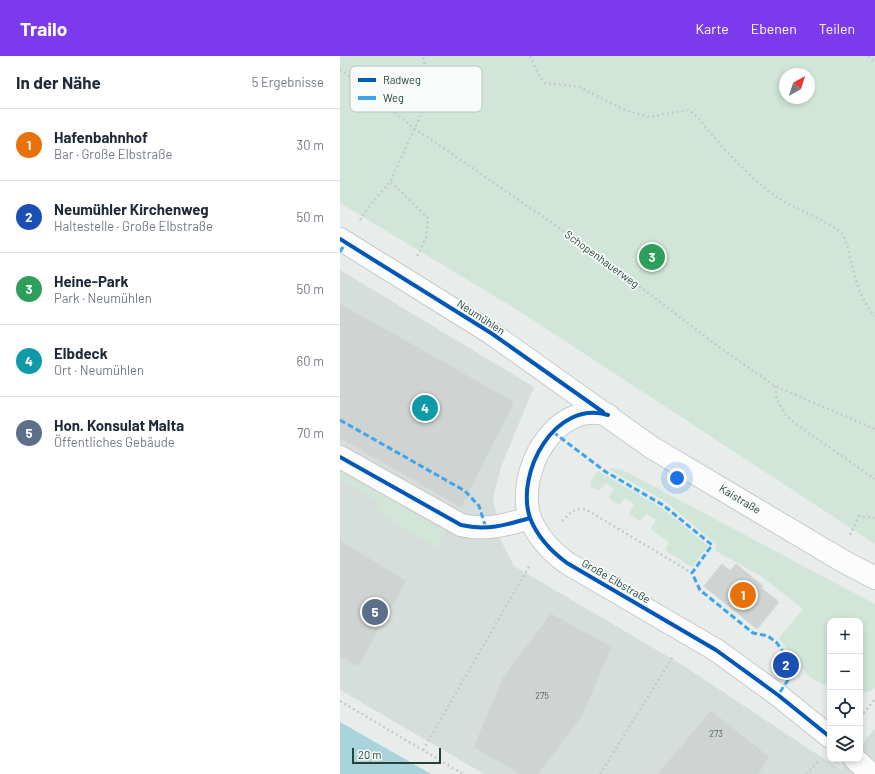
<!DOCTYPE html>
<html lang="de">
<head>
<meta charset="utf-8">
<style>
  :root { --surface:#fff; --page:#f2f2f3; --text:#1f2937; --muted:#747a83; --line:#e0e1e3; --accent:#7c3aed }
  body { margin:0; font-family:Barlow,sans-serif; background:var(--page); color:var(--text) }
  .controls { position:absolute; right:12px; bottom:12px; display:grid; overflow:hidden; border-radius:8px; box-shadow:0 2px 6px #0003 }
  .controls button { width:36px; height:36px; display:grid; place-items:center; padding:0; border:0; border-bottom:1px solid var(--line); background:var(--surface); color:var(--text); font:20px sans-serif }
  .compass { position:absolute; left:439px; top:12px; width:36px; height:36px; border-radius:50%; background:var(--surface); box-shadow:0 2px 6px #0003; rotate:39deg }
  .scale { position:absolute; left:12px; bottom:10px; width:89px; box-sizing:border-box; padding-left:4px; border:2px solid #24423a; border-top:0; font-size:11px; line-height:14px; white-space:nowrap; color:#24423a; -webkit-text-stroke:3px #f7fbf9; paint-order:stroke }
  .you { position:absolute; left:337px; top:422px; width:14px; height:14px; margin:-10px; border:3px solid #fff; border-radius:50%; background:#1a73e8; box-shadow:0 0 0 6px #1a73e833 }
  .badge { display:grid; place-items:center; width:26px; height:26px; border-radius:50%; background:var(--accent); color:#fff; font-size:13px; font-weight:700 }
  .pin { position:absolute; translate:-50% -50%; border:2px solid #fff; box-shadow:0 1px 4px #0006 }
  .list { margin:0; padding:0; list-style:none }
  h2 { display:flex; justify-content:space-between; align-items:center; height:52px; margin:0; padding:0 16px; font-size:17px }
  h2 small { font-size:13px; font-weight:400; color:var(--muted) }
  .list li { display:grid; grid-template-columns:26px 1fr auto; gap:12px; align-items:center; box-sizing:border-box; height:72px; padding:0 16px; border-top:1px solid var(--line) }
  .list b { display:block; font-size:15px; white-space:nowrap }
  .list p { margin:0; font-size:13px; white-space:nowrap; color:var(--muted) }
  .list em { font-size:13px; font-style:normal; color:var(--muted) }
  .icon { flex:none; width:22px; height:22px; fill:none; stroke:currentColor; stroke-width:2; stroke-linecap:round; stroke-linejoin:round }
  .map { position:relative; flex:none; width:535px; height:718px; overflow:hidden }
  header { display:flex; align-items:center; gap:24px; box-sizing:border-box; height:56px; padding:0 20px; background:var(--accent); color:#fff }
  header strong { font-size:19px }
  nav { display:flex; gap:22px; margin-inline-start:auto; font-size:14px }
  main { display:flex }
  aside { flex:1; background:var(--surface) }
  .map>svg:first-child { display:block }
  .built { fill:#d6dedb }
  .green { fill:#d1e6d8; fill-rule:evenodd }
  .water { fill:#a9d4db }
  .building { fill:#cfd4d2; stroke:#d1d6d4 }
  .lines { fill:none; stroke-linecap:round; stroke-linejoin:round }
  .minor-casing { stroke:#c5cac8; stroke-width:24 }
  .path { stroke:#c3ccca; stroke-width:2.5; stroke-dasharray:2 3; stroke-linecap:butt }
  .minor { stroke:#fcfcfc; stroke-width:22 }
  .quiet { stroke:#3ea4ec; stroke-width:3; stroke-dasharray:6 3; stroke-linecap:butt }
  .cycleway-casing { stroke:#f7fbf9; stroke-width:6 }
  .cycleway { stroke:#0057b8; stroke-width:4 }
  .labels { text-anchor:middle; stroke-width:3.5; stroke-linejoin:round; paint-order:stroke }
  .number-label { font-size:9px; fill:#506761 }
  .street-label { font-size:11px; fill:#24423a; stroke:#f7fbf9 }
  .key { fill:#f7fbf9; stroke:#b8c4c0; stroke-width:1 }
  .key-label { font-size:11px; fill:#24423a }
</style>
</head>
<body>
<header>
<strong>Trailo</strong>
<nav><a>Karte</a><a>Ebenen</a><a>Teilen</a></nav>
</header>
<main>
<aside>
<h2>In der Nähe<small>5 Ergebnisse</small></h2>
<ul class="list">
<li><span class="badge" style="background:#e8710a">1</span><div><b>Hafenbahnhof</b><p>Bar · Große Elbstraße</p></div><em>30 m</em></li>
<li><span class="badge" style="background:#1a4fb4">2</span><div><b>Neumühler Kirchenweg</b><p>Haltestelle · Große Elbstraße</p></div><em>50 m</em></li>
<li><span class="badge" style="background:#2e9e5b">3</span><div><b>Heine-Park</b><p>Park · Neumühlen</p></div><em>50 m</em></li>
<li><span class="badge" style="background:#0f9aa8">4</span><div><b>Elbdeck</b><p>Ort · Neumühlen</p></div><em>60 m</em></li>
<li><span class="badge" style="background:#5c6f8a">5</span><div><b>Hon. Konsulat Malta</b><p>Öffentliches Gebäude</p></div><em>70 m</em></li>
</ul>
</aside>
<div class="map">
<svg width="535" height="718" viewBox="0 0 535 718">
  <rect width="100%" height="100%" fill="#e8edeb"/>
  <!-- built -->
  <polygon class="built" points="0,214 194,331 161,411 153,442 162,487 174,510 344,610 501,714 510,703 520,703 520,691 535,672 535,718 144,718 0,634"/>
  <!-- green -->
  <g class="green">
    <path d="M 0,0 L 535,0 L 535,488 L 179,255 L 0,147 ZM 445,18 L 469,18 L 469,42 L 445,42 Z"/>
    <path d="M 270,412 L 281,413 L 535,548 L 535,632 C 530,635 525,638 520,636 L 520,565 L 490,565 L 490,629 C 469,629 450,598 439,582 L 463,553 L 421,520 L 374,494 L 377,489 L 326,446 L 270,414 Z"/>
    <polygon points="0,415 106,475 97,492 37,455 41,447 0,423"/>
    <path d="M 258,415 L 322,452 L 368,490 L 352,511 L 325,494 L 329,486 L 312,474 L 311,472 L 316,464 L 307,458 L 300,465 L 289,458 L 294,448 L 285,442 L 280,448 C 275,448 270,444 269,440 L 274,433 L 266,427 L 259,435 L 251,431 L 250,426 Z"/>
  </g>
  <!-- water -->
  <polygon class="water" points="0,666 91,718 0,718"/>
  <!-- building -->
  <g class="building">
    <polygon points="0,248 174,346 121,451 0,382"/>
    <polygon points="0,485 66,525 18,610 0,600"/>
    <polygon points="382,508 390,515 396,508 423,530 421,532 439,546 417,573 364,530"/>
    <polygon points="211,558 271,591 241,661 198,718 181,718 134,691 164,620"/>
    <polygon points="371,655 429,701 418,718 318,718"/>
  </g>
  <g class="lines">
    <defs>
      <g id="minor">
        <polyline points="0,183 151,277 311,391 501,504 535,522"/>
        <path d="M 268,359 C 215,343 175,417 190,462 C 197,480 212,496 227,507 L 376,594 L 438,639 L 490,681"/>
        <path d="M 0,401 L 121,469 C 146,475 166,469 190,462"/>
        <polyline points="515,703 531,718"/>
      </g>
    </defs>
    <!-- minor casing -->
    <use href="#minor" class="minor-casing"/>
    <!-- path -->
    <g class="path">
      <path d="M 190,0 L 199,19 L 205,27 L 240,31 L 282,53 L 308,61 L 348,54 C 359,60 364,70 373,80 C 392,102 413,124 437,141 C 451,152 495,167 503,179 C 507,187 509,197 511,205 C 516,225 521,245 535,260"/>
      <polyline points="528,0 535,6"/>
      <polyline points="0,13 74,72 253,195 379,291 435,330 535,373"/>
      <polyline points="51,126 88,162 86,182 77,201"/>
      <polyline points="20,164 30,149 50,126 85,50 89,31 83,0"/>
      <polyline points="435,330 437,344 446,359 460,371 535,423"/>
      <path d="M 222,465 C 230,458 235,450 247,454 L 352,517"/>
      <polyline points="510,479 519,460 535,462"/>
      <polyline points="0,645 123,718"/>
      <polyline points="520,661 535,643"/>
      <polyline points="83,694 190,509"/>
      <polyline points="260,718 334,599"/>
      <polyline points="466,718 480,704"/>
    </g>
    <!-- minor -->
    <use href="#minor" class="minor"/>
    <!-- quiet -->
    <g class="quiet">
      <polyline points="0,196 6,186"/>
      <polyline points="0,364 125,435 139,450 146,472"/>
      <polyline points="213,376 266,416 323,449 372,489 352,517 360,534 413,577 428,580 437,587 453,610 454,615 438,639"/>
    </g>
    <defs>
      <g id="cycleway">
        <polyline points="0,183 151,277 263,356"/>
        <path d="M 268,359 C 215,343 175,417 190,462 C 197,480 212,496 227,507 L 376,594 L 438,639 L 490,681"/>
        <path d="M 0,401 L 121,469 C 146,475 166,469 190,462"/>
      </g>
    </defs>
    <!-- cycleway casing -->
    <use href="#cycleway" class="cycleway-casing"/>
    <!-- cycleway -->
    <use href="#cycleway" class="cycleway"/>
  </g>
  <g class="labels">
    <!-- number labels -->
    <g class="number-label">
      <text x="202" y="643">275</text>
      <text x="376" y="681">273</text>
    </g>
    <!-- street labels -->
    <g class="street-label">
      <text transform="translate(262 203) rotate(36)" y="4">Schopenhauerweg</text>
      <text transform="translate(141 261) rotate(33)" y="4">Neumühlen</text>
      <text transform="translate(400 443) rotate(31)" y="4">Kaistraße</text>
      <text transform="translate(276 525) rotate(30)" y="4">Große Elbstraße</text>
    </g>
  </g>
  <!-- legend -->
  <rect x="10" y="10" width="132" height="46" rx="6" class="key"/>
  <rect x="18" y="22" width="18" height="4" fill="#0057b8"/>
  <rect x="18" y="40" width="18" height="4" fill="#3ea4ec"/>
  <g class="key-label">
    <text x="43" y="28">Radweg</text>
    <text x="43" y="46">Weg</text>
  </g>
</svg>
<div class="controls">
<button>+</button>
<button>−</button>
<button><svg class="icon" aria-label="locate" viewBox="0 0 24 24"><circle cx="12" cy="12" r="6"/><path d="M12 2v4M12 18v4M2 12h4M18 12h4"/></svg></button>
<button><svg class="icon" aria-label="layers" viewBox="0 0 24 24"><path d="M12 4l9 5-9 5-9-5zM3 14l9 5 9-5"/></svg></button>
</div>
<svg class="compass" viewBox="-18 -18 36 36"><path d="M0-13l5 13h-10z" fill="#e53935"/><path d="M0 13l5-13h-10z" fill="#747a83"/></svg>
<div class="scale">20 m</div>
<div class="you"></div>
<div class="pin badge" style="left:403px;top:539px;background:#e8710a">1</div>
<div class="pin badge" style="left:446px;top:609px;background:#1a4fb4">2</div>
<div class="pin badge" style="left:312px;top:201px;background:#2e9e5b">3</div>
<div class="pin badge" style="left:85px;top:352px;background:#0f9aa8">4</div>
<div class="pin badge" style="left:35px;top:556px;background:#5c6f8a">5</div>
</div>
</main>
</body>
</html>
